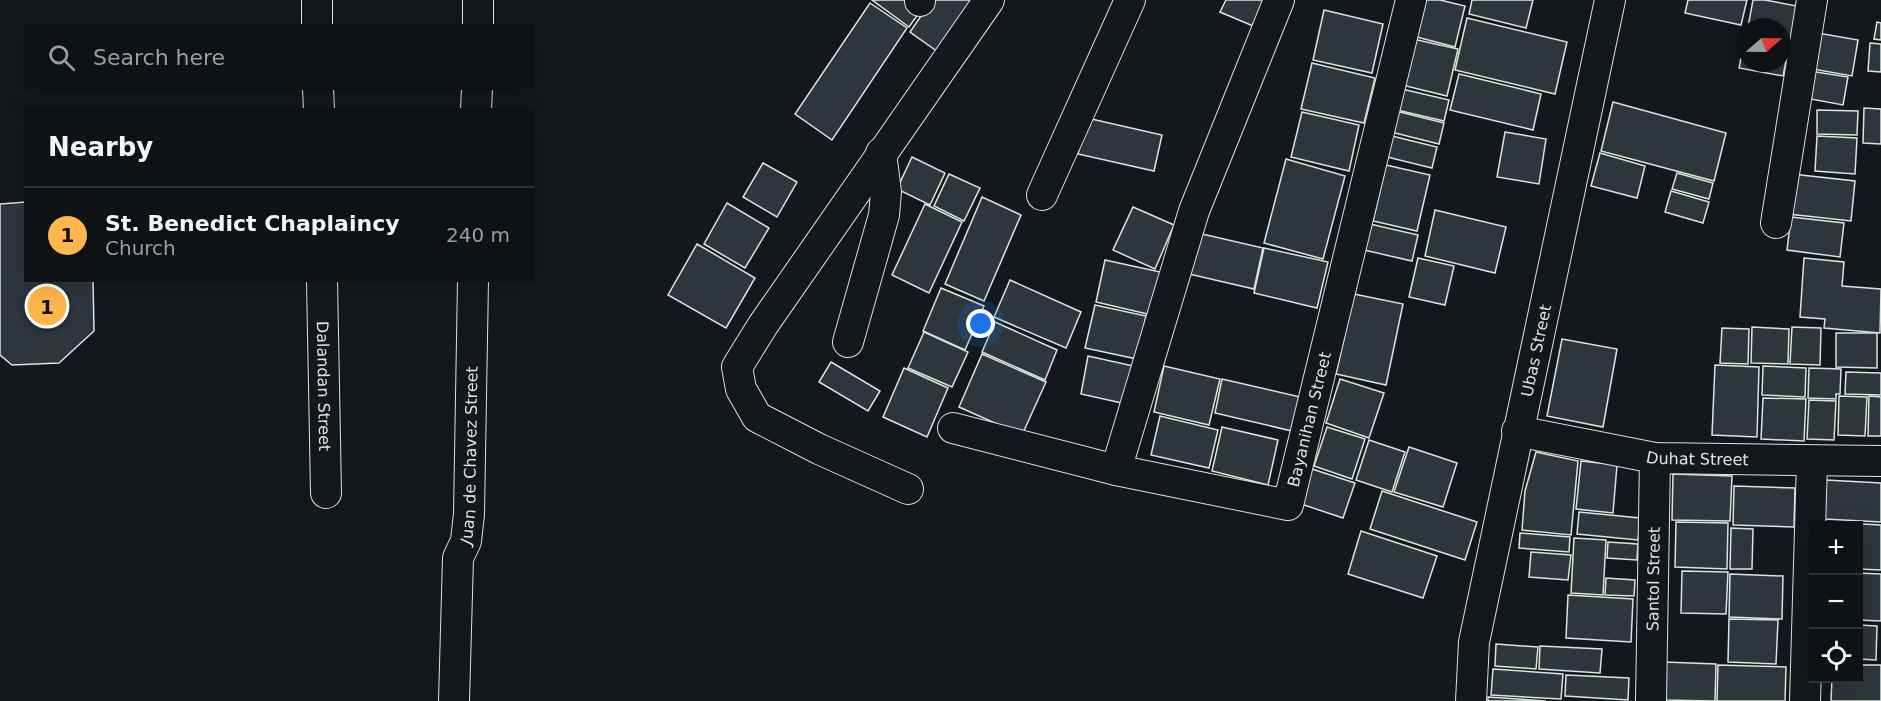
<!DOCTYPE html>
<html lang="en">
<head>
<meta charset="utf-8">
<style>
  :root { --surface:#0f1215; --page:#1d2022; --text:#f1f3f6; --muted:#9b9ea0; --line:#2f3234; --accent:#ffb74d }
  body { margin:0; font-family:"DejaVu Sans",sans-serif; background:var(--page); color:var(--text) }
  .controls { position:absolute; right:18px; bottom:18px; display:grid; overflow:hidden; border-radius:0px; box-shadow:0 6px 24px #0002 }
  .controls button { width:54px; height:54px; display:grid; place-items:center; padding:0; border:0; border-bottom:2px solid var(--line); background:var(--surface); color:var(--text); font:30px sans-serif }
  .compass { position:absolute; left:1737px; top:18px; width:54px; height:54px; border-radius:50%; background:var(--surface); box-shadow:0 6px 24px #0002; rotate:70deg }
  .you { position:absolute; left:981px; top:324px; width:21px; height:21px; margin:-15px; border:4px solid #fff; border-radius:50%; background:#1a73e8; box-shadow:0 0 0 9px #1a73e833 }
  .badge { display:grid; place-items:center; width:39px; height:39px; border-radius:50%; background:var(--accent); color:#111; font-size:20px; font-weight:700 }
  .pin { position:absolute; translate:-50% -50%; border:3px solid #fff; box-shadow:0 2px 6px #0006 }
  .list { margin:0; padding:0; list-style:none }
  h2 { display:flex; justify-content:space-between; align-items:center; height:78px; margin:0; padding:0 24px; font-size:26px }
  h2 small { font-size:20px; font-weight:400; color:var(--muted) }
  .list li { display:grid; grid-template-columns:39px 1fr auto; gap:18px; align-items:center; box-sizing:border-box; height:96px; padding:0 24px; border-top:2px solid var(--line) }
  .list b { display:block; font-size:22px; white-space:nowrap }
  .list p { margin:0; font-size:20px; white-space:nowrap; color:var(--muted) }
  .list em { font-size:20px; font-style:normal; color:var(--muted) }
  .icon { flex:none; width:33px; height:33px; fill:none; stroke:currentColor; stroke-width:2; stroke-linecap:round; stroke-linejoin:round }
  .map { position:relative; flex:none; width:1881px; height:701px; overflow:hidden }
  .search { position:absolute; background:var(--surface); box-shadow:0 6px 24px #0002; left:24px; top:24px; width:510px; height:66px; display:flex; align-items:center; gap:15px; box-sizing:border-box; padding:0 21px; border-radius:0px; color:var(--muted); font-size:22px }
  .panel { position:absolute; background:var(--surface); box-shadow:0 6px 24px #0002; left:24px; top:108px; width:510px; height:174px; border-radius:0px }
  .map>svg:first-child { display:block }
  .building { fill:#2c363c; stroke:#d8e6dc; stroke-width:1.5 }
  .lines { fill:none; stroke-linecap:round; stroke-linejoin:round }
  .minor-casing { stroke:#d8e6dc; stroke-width:32 }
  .minor { stroke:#14181c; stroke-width:30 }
  .labels { text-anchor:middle; stroke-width:4.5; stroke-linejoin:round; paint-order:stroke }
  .street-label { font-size:16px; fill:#d8e6dc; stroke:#14181c }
</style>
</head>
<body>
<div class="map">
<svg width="1881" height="701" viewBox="0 0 1881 701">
  <rect width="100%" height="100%" fill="#14181c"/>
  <!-- building -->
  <g class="building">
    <polygon points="872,0 928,0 909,27"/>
    <polygon points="932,0 975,0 938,52 910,32"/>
    <polygon points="1226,0 1264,0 1253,26 1220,12"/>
    <polygon points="1421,0 1440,0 1465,6 1455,47 1413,36"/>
    <polygon points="1472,0 1533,0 1526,28 1469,14"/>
    <polygon points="1688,0 1747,0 1741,25 1685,13"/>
    <polygon points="1753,0 1765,0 1797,6 1791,39 1782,37 1782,27 1748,27"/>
    <polygon points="870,3 907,28 832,140 795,114"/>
    <polygon points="1324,10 1383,24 1372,73 1313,60"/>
    <polygon points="1467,18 1567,42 1555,94 1455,70"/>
    <polygon points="1877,22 1881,23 1881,40 1874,39"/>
    <polygon points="1812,32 1858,40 1852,76 1807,68"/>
    <polygon points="1746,33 1746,63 1782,63 1782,40 1790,41 1783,76 1739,68"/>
    <polygon points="1413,39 1458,49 1447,96 1402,85"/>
    <polygon points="1870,43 1881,44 1881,72 1868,71"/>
    <polygon points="1312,63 1375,78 1364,123 1301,109"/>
    <polygon points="1810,71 1848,77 1843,105 1805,98"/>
    <polygon points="1459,74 1541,94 1533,130 1450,110"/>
    <polygon points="1402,89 1449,100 1444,121 1397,110"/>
    <polygon points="1613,102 1726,133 1714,181 1601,151"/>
    <polygon points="1864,108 1881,109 1881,144 1863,143"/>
    <polygon points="1817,110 1858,111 1857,135 1817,134"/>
    <polygon points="1396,111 1444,123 1439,144 1391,132"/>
    <polygon points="1302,112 1359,125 1349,171 1291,157"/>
    <polygon points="1087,118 1162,135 1154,171 1078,154"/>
    <polygon points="1505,132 1546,139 1539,184 1497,177"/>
    <polygon points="1392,136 1437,147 1432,168 1387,157"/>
    <polygon points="1817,136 1857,138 1855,174 1815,171"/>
    <polygon points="1600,153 1645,166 1637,198 1591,186"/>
    <polygon points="912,157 945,173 930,205 897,189"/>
    <polygon points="1286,159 1345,176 1323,259 1264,243"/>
    <polygon points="763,163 797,182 777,217 743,197"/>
    <polygon points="1386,165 1430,175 1417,231 1373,221"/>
    <polygon points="1677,173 1713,183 1709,199 1672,189"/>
    <polygon points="949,174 980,188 964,221 934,206"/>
    <polygon points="1792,174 1855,181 1851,221 1788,214"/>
    <polygon points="1671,191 1709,202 1703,223 1665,212"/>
    <polygon points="982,197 1021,215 984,301 945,284"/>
    <polygon points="26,202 26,280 93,280 94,331 59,363 12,365 0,355 0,204"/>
    <polygon points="727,203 769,228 745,268 704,244"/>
    <polygon points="925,204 962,222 929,293 892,275"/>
    <polygon points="1133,207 1174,225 1155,269 1113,250"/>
    <polygon points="1435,210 1506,227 1495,273 1425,256"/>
    <polygon points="1791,217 1844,223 1840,257 1787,250"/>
    <polygon points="1370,224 1418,235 1412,261 1364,250"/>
    <polygon points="1198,233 1263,248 1254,289 1189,274"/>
    <polygon points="697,244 755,278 726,328 668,295"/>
    <polygon points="1264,248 1328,262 1317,308 1254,293"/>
    <polygon points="1418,258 1454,266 1445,305 1409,297"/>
    <polygon points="1804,258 1844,262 1842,286 1881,289 1880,333 1824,328 1825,319 1800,317"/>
    <polygon points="1105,260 1165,273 1156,316 1096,302"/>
    <polygon points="1010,280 1081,312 1066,348 994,317"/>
    <polygon points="941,288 984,306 965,350 923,331"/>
    <polygon points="1354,294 1403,304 1386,385 1336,374"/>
    <polygon points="1095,305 1146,316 1137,359 1085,348"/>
    <polygon points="995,322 1057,350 1045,380 982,352"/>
    <polygon points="1752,327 1789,329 1788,364 1751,363"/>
    <polygon points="1792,327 1821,328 1820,365 1790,364"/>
    <polygon points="1722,328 1749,329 1748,364 1720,363"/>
    <polygon points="924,332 968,352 952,387 908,368"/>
    <polygon points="1836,333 1877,333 1877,368 1836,367"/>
    <polygon points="1562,339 1617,349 1603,427 1547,416"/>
    <polygon points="982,354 1046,382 1022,435 959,407"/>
    <polygon points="1088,356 1138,367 1131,405 1081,394"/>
    <polygon points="831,362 880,391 868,411 819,382"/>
    <polygon points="1715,365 1759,367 1757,437 1712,435"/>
    <polygon points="1164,366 1220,379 1209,425 1154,412"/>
    <polygon points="1763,366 1806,368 1805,397 1762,395"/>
    <polygon points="904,368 948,388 927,437 883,417"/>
    <polygon points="1809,368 1841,369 1840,394 1836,394 1836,399 1808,398"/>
    <polygon points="1846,372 1881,373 1881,395 1845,394"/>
    <polygon points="1222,379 1300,397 1292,431 1215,413"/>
    <polygon points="1340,379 1384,393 1369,438 1326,423"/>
    <polygon points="1839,396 1867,397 1865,436 1838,435"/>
    <polygon points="1869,396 1881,397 1881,436 1868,436"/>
    <polygon points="1763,398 1806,399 1804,441 1761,439"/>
    <polygon points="1809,400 1836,401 1834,440 1807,439"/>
    <polygon points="1160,416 1218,430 1209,468 1151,455"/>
    <polygon points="1222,427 1278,440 1268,485 1212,471"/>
    <polygon points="1327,427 1365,439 1352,479 1314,466"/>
    <polygon points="1369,440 1405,452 1392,492 1356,480"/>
    <polygon points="1409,447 1457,463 1443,507 1394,492"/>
    <polygon points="1536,452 1578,461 1571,535 1522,530 1525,491"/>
    <polygon points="1581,461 1617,465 1613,513 1576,509"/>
    <polygon points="1309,468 1355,483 1343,518 1298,503"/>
    <polygon points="1673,474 1732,476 1730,521 1672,520"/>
    <polygon points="1826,480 1881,483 1881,522 1825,519"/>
    <polygon points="1734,486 1795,488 1794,527 1733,525"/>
    <polygon points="1382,491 1477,522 1465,560 1370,529"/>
    <polygon points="1579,512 1640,518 1638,540 1577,534"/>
    <polygon points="1676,522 1728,523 1727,569 1675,567"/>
    <polygon points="1824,522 1881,525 1881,570 1858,569 1858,526 1824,526"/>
    <polygon points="1731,528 1753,529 1752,569 1730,569"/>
    <polygon points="1361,531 1437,556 1423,598 1348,574"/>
    <polygon points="1520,533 1570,537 1569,552 1519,548"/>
    <polygon points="1574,538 1606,540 1603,595 1571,593"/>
    <polygon points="1608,542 1638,544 1637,560 1607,558"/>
    <polygon points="1531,552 1571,555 1568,580 1529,577"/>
    <polygon points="1682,571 1728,572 1726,614 1681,613"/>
    <polygon points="1858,573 1881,574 1881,621 1858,620"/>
    <polygon points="1730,574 1783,576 1782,619 1729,617"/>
    <polygon points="1606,578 1635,580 1634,596 1605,595"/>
    <polygon points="1568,595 1633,599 1631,642 1566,638"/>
    <polygon points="1729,619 1778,620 1776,664 1728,662"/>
    <polygon points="1858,625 1877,626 1876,660 1858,659"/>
    <polygon points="1496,644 1538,647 1536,669 1495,666"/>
    <polygon points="1540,646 1602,649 1600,673 1539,669"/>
    <polygon points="1664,662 1716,664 1715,701 1663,700"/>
    <polygon points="1718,665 1786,667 1785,701 1717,701"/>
    <polygon points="1858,665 1881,665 1881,701 1831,701 1832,678 1858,678"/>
    <polygon points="1493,669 1563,674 1561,699 1491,695"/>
    <polygon points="1566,675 1629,678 1628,700 1565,696"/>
    <polygon points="1488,697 1546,701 1488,701"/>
  </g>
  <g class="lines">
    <defs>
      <g id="minor">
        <polyline points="317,0 317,26"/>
        <polyline points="920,1 920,0"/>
        <polyline points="478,26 478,0"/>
        <polyline points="318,88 319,110"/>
        <polyline points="476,110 477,88"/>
        <polyline points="1042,195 1130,0"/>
        <polyline points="1776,223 1812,0"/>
        <path id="s1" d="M 322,280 L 326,493"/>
        <polyline points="848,342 884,215 886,192 881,153"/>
        <path id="s2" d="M 953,428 L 1116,470 L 1288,505 L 1411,0"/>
        <path id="s3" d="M 1517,431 L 1655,458 L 1881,461"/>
        <polyline points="1116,470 1194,211 1279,0"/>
        <polyline points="908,489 819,449 757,417 741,389 737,367 763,325 989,0"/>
        <path id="s4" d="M 454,701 L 458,558 L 466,541 L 469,514 L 473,280"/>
        <path id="s5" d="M 1471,701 L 1474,642 L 1610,0"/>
        <path id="s6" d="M 1651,701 L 1655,458"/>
        <polyline points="1805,701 1812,461"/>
      </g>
    </defs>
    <!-- minor casing -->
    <use href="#minor" class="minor-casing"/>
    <!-- minor -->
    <use href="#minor" class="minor"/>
  </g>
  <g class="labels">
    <!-- street labels -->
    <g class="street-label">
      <text dy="6" stroke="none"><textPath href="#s5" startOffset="357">Ubas Street</textPath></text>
      <text dy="6" stroke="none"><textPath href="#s1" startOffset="106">Dalandan Street</textPath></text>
      <text dy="6" stroke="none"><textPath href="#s2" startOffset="432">Bayanihan Street</textPath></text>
      <text dy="6" stroke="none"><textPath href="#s4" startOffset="248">Juan de Chavez Street</textPath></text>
      <text dy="6" stroke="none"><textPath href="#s3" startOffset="183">Duhat Street</textPath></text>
      <text dy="6" stroke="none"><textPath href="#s6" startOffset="122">Santol Street</textPath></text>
    </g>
  </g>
</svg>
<div class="controls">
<button>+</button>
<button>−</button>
<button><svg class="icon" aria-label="locate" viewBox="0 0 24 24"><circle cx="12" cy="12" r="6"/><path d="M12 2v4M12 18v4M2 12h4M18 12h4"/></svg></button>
</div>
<svg class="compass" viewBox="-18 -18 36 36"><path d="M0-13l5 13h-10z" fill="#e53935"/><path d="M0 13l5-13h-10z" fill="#9b9ea0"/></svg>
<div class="you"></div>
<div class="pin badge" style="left:47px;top:306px">1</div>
<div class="search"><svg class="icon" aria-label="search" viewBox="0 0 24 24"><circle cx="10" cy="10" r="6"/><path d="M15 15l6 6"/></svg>Search here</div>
<section class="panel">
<h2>Nearby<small></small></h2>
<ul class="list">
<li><span class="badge">1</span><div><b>St. Benedict Chaplaincy</b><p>Church</p></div><em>240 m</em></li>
</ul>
</section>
</div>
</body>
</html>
